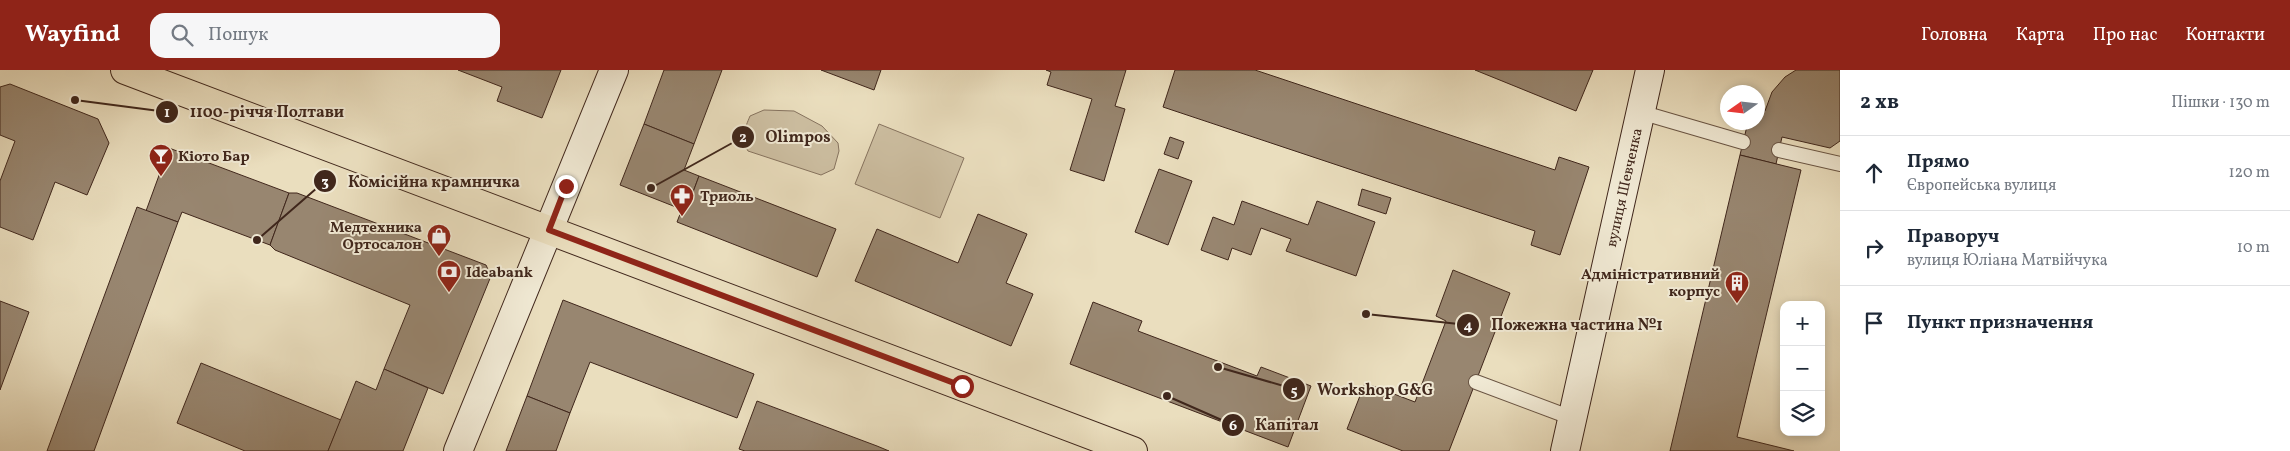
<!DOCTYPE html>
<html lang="uk">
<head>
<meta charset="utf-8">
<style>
  :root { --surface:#fff; --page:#f6f6f7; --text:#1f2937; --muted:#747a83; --line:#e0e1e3; --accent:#8f2418 }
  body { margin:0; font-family:Vollkorn,serif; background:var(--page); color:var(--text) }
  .controls { position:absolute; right:15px; bottom:15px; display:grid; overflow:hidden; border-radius:10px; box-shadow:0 2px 8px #0003 }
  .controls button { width:45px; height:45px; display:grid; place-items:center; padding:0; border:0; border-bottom:1px solid var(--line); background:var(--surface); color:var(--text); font:25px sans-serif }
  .compass { position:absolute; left:1720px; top:15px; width:45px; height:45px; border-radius:50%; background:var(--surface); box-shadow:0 2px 8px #0003; rotate:256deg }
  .stop { position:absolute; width:15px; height:15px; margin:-11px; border:4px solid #8f2418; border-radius:50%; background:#fff }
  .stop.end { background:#8f2418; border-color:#fff; box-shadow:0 1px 5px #0008 }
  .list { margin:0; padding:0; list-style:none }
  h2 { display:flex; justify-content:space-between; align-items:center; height:65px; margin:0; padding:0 20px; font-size:21px }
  h2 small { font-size:16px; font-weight:400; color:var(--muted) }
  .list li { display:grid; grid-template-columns:32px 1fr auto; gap:15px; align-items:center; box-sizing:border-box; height:75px; padding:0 20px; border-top:1px solid var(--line) }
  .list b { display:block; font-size:19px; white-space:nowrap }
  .list p { margin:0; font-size:16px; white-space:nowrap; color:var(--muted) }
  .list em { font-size:16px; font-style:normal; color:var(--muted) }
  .icon { flex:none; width:28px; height:28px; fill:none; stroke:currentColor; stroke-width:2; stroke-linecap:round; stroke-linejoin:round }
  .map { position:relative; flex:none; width:1840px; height:381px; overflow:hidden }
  header { display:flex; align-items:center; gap:30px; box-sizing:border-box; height:70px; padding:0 25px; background:var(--accent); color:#fff }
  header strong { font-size:24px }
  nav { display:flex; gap:28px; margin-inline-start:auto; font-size:18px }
  .search { width:350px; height:45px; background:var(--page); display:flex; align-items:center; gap:12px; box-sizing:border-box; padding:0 18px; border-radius:15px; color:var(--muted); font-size:19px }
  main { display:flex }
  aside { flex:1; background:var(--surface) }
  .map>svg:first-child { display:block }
  .green { fill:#cdbfa2; stroke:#86735f }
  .building { fill:#988670; stroke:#40271c }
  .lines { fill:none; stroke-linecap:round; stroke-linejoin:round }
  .lane-casing { stroke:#6a5544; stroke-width:16 }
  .secondary-casing { stroke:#40271c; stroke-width:30 }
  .primary-casing { stroke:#40271c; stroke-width:30 }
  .lane { stroke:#f1ead5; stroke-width:14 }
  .secondary { stroke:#f1ead5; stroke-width:28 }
  .primary { stroke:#eadebe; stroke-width:28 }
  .route { stroke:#8f2418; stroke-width:6 }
  .labels { text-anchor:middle; stroke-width:4; stroke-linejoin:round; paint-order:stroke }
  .poi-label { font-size:15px; font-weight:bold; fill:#40271c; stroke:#f1ead5; text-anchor:start }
  .street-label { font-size:15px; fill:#40271c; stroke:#f1ead5 }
  .leader { fill:none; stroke:#40271c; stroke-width:2 }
  .callout-dot { fill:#40271c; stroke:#f1ead5; stroke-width:2 }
  .mark-label { font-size:15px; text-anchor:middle; font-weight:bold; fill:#fff }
  .callout-label { font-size:16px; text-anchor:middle; font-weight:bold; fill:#40271c; stroke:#f1ead5; stroke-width:4; stroke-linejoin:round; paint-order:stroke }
</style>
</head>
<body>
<header>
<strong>Wayfind</strong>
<div class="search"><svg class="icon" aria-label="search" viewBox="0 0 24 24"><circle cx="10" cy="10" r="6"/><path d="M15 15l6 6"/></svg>Пошук</div>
<nav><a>Головна</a><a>Карта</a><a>Про нас</a><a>Контакти</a></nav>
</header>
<main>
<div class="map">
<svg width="1840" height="381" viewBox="0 0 1840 381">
  <rect width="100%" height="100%" fill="#eadebe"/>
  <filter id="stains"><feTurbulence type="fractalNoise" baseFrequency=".004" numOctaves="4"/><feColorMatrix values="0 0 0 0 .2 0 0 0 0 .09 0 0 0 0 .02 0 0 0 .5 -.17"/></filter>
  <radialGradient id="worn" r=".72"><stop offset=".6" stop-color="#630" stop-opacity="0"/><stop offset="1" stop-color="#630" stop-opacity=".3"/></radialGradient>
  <!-- green -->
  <g class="green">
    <path d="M 764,40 L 794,41 L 822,56 L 838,73 L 839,81 L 834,99 L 821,105 L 748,81 C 740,69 745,58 750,46 Z"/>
    <polygon points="879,54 964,88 940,148 855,114"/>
  </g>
  <!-- building -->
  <g class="building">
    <polygon points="458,0 561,0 542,48 497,31 502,17"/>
    <polygon points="664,0 722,0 694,74 644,54"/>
    <polygon points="821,0 881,0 874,20"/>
    <polygon points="1046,0 1126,0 1115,36 1125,39 1104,111 1070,100 1092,29 1047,15 1051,2"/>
    <polygon points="1175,0 1255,0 1555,100 1559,87 1589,97 1560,185 1531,175 1535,161 1163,37"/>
    <polygon points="1475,0 1593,0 1576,41"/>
    <polygon points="1796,0 1840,0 1840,71 1830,78 1782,67 1776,94 1740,85 1748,52 1758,52 1758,39 1765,41 1772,22 1785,7"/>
    <polygon points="10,14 98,49 109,73 87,125 55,112 33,170 0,157 0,111 15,71 0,65 0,17"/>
    <polygon points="644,54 694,74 684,100 699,106 686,141 620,115"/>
    <polygon points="1170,67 1184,72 1178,89 1164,84"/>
    <polygon points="169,78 289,123 270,175 182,142 178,152 146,141"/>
    <polygon points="1740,85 1801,100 1737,367 1794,381 1670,381"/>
    <polygon points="1159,99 1192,111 1168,175 1135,162"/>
    <polygon points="699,106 836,159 817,207 677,152 682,139 686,141"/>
    <polygon points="1362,119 1391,128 1386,144 1358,135"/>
    <polygon points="289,123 297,123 486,195 491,206 443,324 384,299 410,235 275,180 270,175"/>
    <polygon points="1242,131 1308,155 1317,131 1375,152 1356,206 1286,181 1291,169 1261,158 1251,185 1232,178 1228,190 1201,180 1213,147 1234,155"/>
    <polygon points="137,137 178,152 94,381 47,381"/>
    <polygon points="978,144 1027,164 1006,213 1033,224 1011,276 855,211 877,159 958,193"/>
    <polygon points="1453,200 1510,223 1449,381 1403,381 1347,359 1365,313 1415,332 1446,251 1436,246"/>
    <polygon points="563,230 754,304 737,348 590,292 570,343 527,326"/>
    <polygon points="0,231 29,242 0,320"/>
    <polygon points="1093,232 1142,251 1138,261 1257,306 1261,297 1311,316 1288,377 1070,294"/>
    <polygon points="201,293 341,350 328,381 245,381 177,353"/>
    <polygon points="384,299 428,318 403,381 328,381 356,311 376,320"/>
    <polygon points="527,326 570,343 556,381 506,381"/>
    <polygon points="757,331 877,376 889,381 745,381 739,379"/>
  </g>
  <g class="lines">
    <defs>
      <g id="lane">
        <polyline points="1640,42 1743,72"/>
        <polyline points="1779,80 1840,94"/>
        <polyline points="1476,312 1572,348"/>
      </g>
      <g id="secondary">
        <polyline points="458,381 614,0"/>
        <path id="s1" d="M 1565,381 L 1650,0"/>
      </g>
      <polyline id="primary" points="125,0 1133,381"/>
    </defs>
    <!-- lane casing -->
    <use href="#lane" class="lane-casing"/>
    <!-- secondary casing -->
    <use href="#secondary" class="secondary-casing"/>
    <!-- primary casing -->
    <use href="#primary" class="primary-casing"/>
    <!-- lane -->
    <use href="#lane" class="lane"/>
    <!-- secondary -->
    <use href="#secondary" class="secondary"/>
    <!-- primary -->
    <use href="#primary" class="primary"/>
  </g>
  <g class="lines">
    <!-- route -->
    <polyline class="route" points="566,116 549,160 962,316"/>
  </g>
  <!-- icons -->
  <defs>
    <symbol id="bar-pin" viewBox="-11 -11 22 30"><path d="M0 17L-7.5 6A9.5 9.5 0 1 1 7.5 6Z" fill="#8f2418" stroke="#f1ead5"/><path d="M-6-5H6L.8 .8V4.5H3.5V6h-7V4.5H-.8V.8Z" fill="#fff"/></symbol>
    <symbol id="pharmacy-pin" viewBox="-11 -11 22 30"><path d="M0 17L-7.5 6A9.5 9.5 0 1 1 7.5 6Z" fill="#8f2418" stroke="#f1ead5"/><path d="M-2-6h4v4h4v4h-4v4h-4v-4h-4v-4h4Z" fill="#fff"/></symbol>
    <symbol id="shop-pin" viewBox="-11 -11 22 30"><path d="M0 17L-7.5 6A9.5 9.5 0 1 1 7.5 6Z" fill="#8f2418" stroke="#f1ead5"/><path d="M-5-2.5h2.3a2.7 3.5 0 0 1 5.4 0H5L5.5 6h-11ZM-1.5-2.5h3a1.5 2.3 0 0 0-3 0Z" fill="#fff"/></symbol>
    <symbol id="bank-pin" viewBox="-11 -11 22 30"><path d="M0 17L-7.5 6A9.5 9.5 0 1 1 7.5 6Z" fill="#8f2418" stroke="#f1ead5"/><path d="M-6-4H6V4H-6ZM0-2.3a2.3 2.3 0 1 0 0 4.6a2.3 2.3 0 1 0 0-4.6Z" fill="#fff"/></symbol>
    <symbol id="building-pin" viewBox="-11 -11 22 30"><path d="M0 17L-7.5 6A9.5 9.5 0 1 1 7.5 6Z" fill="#8f2418" stroke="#f1ead5"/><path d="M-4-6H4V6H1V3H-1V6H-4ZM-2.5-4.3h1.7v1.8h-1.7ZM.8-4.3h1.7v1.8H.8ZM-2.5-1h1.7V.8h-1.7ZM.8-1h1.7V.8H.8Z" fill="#fff"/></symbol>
  </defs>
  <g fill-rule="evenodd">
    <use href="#bar-pin" x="147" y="72" width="28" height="38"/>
    <use href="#pharmacy-pin" x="668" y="112" width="28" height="38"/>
    <use href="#shop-pin" x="425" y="152" width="28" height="38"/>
    <use href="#bank-pin" x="435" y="188" width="28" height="38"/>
    <use href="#building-pin" x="1723" y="199" width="28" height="38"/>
  </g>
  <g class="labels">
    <!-- poi labels -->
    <g class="poi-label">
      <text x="178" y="91">Кіото Бар</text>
      <text x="700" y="131">Триоль</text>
      <text x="422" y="162" text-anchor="end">Медтехника<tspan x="422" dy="17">Ортосалон</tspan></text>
      <text x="466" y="207">Ideabank</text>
      <text x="1720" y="209" text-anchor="end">Адміністративний<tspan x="1720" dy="17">корпус</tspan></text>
    </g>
    <!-- street labels -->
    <g class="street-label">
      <text dy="5" stroke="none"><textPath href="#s1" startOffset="270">вулиця Шевченка</textPath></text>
    </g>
  </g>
  <!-- callouts -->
  <path class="leader" d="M75 30L167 42M651 118L743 67M257 170L325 111M1366 244L1468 255M1218 297L1294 319M1167 326L1233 355"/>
  <g class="callout-dot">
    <circle cx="75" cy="30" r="5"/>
    <circle cx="651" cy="118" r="5"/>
    <circle cx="257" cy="170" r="5"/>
    <circle cx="1366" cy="244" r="5"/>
    <circle cx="1218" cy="297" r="5"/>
    <circle cx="1167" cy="326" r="5"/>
    <circle cx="167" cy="42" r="12"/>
    <circle cx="743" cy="67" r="12"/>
    <circle cx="325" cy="111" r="12"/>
    <circle cx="1468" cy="255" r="12"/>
    <circle cx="1294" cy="319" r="12"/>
    <circle cx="1233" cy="355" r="12"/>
  </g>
  <g class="mark-label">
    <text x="167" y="47">1</text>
    <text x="743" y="72">2</text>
    <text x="325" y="116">3</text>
    <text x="1468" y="260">4</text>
    <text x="1294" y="325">5</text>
    <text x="1233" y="360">6</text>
  </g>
  <g class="callout-label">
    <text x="267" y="47">1100-річчя Полтави</text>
    <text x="798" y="72">Olimpos</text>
    <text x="434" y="117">Комісійна крамничка</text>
    <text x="1577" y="260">Пожежна частина №1</text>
    <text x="1375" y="325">Workshop G&amp;G</text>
    <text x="1287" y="360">Капітал</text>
  </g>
  <rect width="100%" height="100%" filter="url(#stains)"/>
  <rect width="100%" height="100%" fill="url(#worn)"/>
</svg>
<div class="controls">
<button>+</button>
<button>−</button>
<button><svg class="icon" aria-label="layers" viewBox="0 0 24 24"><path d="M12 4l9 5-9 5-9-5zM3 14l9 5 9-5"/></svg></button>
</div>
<svg class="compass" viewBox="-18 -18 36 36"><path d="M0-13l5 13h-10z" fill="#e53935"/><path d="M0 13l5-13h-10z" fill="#747a83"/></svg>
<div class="stop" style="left:962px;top:316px"></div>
<div class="stop end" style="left:566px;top:116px"></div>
</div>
<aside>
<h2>2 хв<small>Пішки · 130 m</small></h2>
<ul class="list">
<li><svg class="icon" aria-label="ahead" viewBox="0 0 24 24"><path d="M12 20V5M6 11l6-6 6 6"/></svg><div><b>Прямо</b><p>Європейська вулиця</p></div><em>120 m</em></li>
<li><svg class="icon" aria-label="right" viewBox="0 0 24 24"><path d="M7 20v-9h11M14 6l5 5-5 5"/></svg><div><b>Праворуч</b><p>вулиця Юліана Матвійчука</p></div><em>10 m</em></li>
<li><svg class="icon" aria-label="arrive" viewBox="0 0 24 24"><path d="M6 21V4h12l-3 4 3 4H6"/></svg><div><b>Пункт призначення</b></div></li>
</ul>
</aside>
</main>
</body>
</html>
